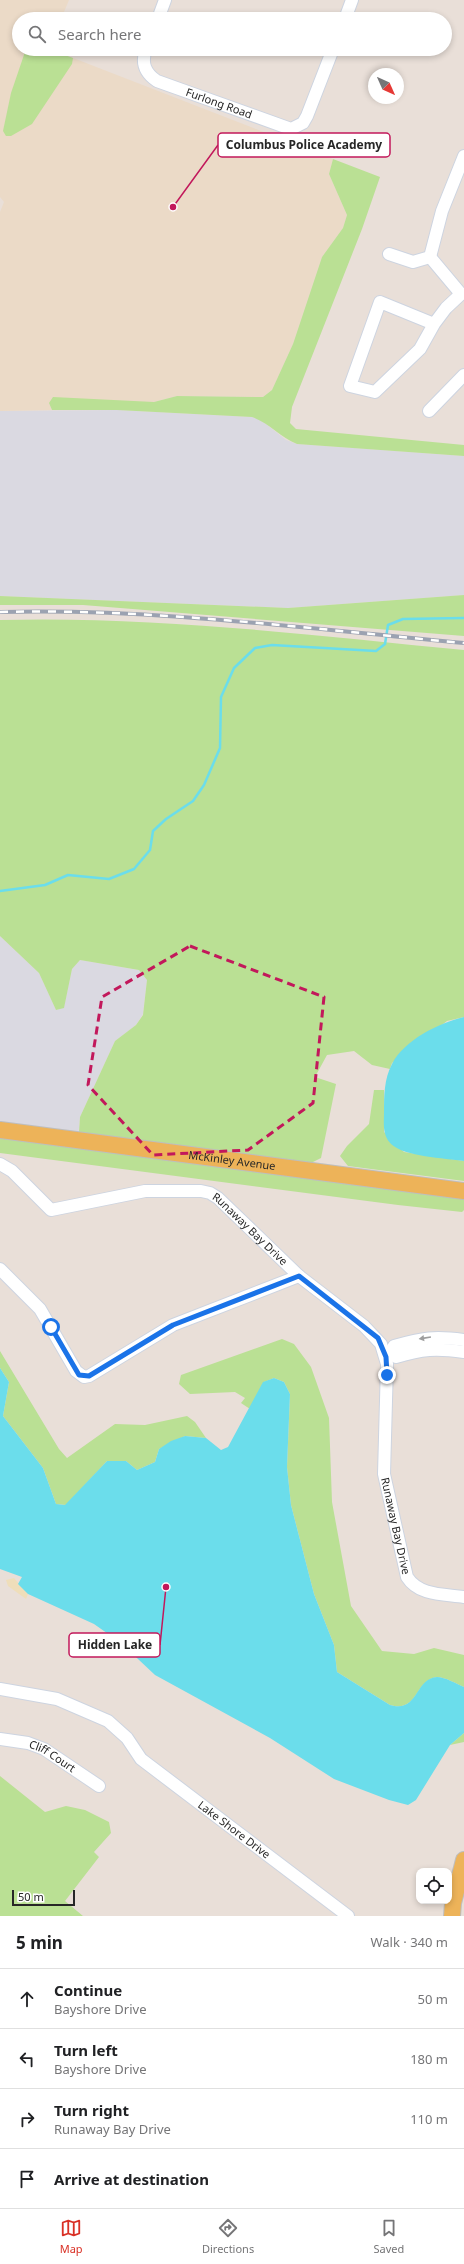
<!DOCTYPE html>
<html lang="en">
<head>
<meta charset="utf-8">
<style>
  :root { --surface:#fff; --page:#f6f6f6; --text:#202124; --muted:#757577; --line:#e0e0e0; --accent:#d93025 }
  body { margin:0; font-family:"Noto Sans",sans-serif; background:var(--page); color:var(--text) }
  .controls { position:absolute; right:12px; bottom:12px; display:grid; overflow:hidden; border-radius:8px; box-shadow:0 2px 6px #0003 }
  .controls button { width:36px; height:36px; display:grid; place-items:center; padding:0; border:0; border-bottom:1px solid var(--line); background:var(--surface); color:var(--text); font:20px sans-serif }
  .compass { position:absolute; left:368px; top:68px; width:36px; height:36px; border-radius:50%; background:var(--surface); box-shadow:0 2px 6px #0003; rotate:135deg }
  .scale { position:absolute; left:12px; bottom:10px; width:63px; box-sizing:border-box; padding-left:4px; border:2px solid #272727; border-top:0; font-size:11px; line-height:14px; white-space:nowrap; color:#272727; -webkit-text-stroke:3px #fff; paint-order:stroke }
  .stop { position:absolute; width:12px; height:12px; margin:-9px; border:3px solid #1a73e8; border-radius:50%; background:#fff }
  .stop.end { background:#1a73e8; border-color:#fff; box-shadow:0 1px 4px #0008 }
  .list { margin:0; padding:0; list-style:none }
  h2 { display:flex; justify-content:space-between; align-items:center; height:52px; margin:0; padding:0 16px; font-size:17px }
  h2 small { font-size:13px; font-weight:400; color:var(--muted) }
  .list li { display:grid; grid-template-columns:26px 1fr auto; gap:12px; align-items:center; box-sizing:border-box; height:60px; padding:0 16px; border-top:1px solid var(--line) }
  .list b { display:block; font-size:15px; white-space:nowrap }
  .list p { margin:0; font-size:13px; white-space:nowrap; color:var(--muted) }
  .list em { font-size:13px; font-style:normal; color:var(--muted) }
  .icon { flex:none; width:22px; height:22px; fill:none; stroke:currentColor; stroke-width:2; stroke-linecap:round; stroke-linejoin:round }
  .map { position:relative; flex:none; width:464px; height:1916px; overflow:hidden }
  .search { position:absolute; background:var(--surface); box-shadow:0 2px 6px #0003; left:12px; right:12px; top:12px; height:44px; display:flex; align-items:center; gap:10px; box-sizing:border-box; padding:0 14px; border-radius:22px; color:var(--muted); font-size:15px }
  .sheet { height:292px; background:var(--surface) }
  nav { display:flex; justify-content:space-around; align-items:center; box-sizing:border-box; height:56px; border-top:1px solid var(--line); background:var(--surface); font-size:11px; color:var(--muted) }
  nav a { display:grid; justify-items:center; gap:2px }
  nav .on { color:var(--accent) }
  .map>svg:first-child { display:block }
  .industrial { fill:#dad9e1 }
  .education { fill:#ebdac7 }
  .green { fill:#bae094 }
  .sand { fill:#efdeba }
  .water { fill:#6bddeb }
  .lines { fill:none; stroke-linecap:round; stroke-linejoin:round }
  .stream { stroke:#6bddeb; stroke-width:2.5 }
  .minor-casing { stroke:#cdd4e0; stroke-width:14 }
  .major-casing { stroke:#bebebe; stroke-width:18 }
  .minor { stroke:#fff; stroke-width:12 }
  .major { stroke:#edb359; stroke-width:16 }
  .rail-casing { stroke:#9ba2b1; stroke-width:4 }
  .rail { stroke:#fff; stroke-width:2.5; stroke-dasharray:8; stroke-linecap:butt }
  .oneway { fill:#9e9e9e }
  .route { stroke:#1a73e8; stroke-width:5 }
  .marked { fill:none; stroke:#c2185b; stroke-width:3; stroke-dasharray:8 5; stroke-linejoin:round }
  .labels { text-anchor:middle; stroke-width:4; stroke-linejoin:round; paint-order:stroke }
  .street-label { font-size:11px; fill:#272727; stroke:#fff }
  .leader { fill:none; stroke:#c2185b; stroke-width:1.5 }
  .callout-dot { fill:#c2185b; stroke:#fff; stroke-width:1.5 }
  .callout { fill:#fff; stroke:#c2185b; stroke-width:1.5 }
  .callout-label { font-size:12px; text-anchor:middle; font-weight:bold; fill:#272727 }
</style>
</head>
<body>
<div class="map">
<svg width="464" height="1916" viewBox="0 0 464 1916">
  <rect width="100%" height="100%" fill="#e9dfd8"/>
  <!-- industrial -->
  <g class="industrial">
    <polygon points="117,410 252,417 261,420 286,440 297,444 464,456 464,595 288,608 0,596 0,411"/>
    <polygon points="0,936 39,973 56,1010 64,1007 72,969 80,960 139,970 147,980 143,1014 136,1025 115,1041 80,1117 77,1148 0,1138"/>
  </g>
  <!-- education -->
  <polygon class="education" points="0,0 69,0 61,19 19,19 19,49 50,49 333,159 329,174 347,215 343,228 322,257 293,344 272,390 263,397 177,396 154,402 49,403 52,410 0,411 0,212 4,202 0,197"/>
  <!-- green -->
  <g class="green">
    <polygon points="26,49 48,49 73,58 72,64 32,124 11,136 6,136 3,131 11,93"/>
    <path d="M 333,159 L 380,177 L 362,229 L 292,407 L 290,423 L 296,429 L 464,445 L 464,456 L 297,444 C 280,437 269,423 252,417 L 117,410 L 52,410 L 49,403 L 53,397 L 154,402 L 177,396 L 263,397 L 272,390 L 293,344 L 322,257 L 343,228 L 347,215 L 329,174 Z"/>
    <polygon points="464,595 464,636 83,605 0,605 0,596 288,608"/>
    <path d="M 0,620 C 155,616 310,635 464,650 L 464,1017 L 447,1021 L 392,1063 L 390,1069 L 372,1065 L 354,1051 L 327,1055 L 315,1077 L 336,1084 L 321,1158 L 313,1162 L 301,1162 L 79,1132 L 80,1117 L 115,1041 L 136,1025 L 143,1015 L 147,980 L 139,970 L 80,960 L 72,969 L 64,1008 L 56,1010 L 39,973 L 0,936 Z"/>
    <polygon points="374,1090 384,1090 384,1132 404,1152 464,1161 464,1181 348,1166 340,1156 347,1146 369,1124"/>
    <polygon points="0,1138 464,1199 464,1210 462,1212 398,1205 0,1153"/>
    <path d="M 282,1339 L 294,1344 L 311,1367 L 329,1418 L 332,1502 L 351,1606 L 382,1651 L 414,1654 L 434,1648 L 464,1655 L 464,1687 C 457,1684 445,1677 437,1677 C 414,1680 419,1713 390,1705 L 337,1672 L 334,1645 L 314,1594 L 291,1505 L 287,1467 L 290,1394 L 284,1382 L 274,1378 L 264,1382 L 250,1409 L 241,1403 L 245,1398 L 235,1392 L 190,1394 L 179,1384 L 181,1375 Z"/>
    <polygon points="0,1351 59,1449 67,1458 115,1424 145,1425 187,1416 195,1422 206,1438 185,1436 159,1449 155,1462 137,1470 126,1461 107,1461 66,1505 56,1504 43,1468 3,1416 9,1382 0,1368"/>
    <polygon points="464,1733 464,1742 450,1745"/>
    <polygon points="0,1776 45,1812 66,1806 85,1810 109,1822 111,1833 94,1852 99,1857 65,1901 83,1916 0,1916"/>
  </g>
  <!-- sand -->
  <polygon class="sand" points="14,1578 28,1594 26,1599 8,1586 6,1580"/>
  <!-- water -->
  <g class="water">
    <path d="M 464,1017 L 464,1161 C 444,1158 405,1157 391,1144 C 382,1135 384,1123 384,1112 C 384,1096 384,1079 392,1064 C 404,1040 439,1023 464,1017 Z"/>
    <path d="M 0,1368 L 9,1382 L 3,1416 L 43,1468 L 56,1504 L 65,1505 L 107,1461 L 126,1461 L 137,1470 L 155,1462 L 159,1449 L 171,1441 L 185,1436 L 206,1438 L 221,1450 L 228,1447 L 263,1382 L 274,1378 L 284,1382 L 290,1394 L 287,1467 L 291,1505 L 314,1594 L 334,1645 L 337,1672 L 390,1705 C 419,1713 414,1679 437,1677 C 445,1677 457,1684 464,1687 L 464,1733 L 450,1745 L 416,1800 L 408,1805 L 389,1800 L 334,1779 L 270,1738 L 155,1675 L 121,1643 L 94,1624 L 28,1594 L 18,1584 L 22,1577 L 0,1569 Z"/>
  </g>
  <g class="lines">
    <!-- stream -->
    <polyline class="stream" points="0,891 45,885 68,875 109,879 134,869 150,850 153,831 166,819 193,801 204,785 220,748 221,697 234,668 255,648 272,645 376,651 385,644 388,625 403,619 464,618"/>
    <defs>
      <g id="minor">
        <polyline points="158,19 165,0"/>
        <polyline points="345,19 352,0"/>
        <path id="s1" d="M 146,49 C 141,63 145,73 157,81 L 291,129 L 303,123 L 307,116 L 333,49"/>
        <polyline points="389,254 413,262 430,257"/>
        <polyline points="430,257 461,294 446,308 434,324 420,349 375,392 350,386 380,302 434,324"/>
        <polyline points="430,257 442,211 464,156"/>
        <polyline points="429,411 464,375"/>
        <path id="s2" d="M 0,1164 L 12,1171 L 51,1210 L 145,1191 L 201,1191 L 210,1193 L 218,1198 L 299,1276 L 364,1326 L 381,1344 L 387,1364 L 384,1474 L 407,1577 C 419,1596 444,1594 464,1597"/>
        <polyline points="0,1269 40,1309 76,1371 84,1377 89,1376 173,1325 299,1276"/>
        <path d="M 390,1353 L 396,1357 C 422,1349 436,1348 464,1352"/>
        <path d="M 385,1355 L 390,1353 L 394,1346 C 423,1338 434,1336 464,1340"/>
        <path id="s3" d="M 0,1689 L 57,1699 L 108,1721 L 127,1738 L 141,1759 L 348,1916"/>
        <path id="s4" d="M 0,1739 L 28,1743 L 44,1749 L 99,1786"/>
      </g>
      <g id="major">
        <path id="s5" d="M 0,1130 L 464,1191"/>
        <polyline points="452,1916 453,1903 464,1860"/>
      </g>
    </defs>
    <!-- minor casing -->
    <use href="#minor" class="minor-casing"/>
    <!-- major casing -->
    <use href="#major" class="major-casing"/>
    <!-- minor -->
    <use href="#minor" class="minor"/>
    <!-- major -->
    <use href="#major" class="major"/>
    <defs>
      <path id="rail" d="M 0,612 C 155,608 310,629 464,643"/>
    </defs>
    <!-- rail casing -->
    <use href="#rail" class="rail-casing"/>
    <!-- rail -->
    <use href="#rail" class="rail"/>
  </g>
  <!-- one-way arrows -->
  <defs><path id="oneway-solid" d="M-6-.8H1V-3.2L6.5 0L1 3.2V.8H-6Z"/></defs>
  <use class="oneway" href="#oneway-solid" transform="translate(425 1338) rotate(171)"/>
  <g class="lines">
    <!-- route -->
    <polyline class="route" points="51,1327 79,1375 89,1376 173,1325 299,1276 378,1338 386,1357 387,1375"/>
  </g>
  <!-- marked area -->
  <path class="marked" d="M 190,946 L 324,997 L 313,1103 L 248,1150 L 153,1155 L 88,1085 L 102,997 Z"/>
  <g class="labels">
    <!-- street labels -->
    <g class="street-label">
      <text dy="4" stroke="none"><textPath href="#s1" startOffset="103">Furlong Road</textPath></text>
      <text dy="4" stroke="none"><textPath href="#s5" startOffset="234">McKinley Avenue</textPath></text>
      <text dy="4" stroke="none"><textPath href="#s2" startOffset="284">Runaway Bay Drive</textPath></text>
      <text dy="4" stroke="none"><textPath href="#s2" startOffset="643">Runaway Bay Drive</textPath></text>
      <text dy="4" stroke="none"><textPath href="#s4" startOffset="56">Cliff Court</textPath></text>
      <text dy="4" stroke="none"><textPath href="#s3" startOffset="281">Lake Shore Drive</textPath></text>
    </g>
  </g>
  <!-- callouts -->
  <path class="leader" d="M173 207L218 145M166 1587L160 1645"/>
  <g class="callout-dot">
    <circle cx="173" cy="207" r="4"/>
    <circle cx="166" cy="1587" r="4"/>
  </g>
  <g class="callout">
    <rect x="218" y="133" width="172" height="24" rx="4"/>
    <rect x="69" y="1633" width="91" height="24" rx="4"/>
  </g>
  <g class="callout-label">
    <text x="304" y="149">Columbus Police Academy</text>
    <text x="115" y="1649">Hidden Lake</text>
  </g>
</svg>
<div class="controls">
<button><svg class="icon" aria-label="locate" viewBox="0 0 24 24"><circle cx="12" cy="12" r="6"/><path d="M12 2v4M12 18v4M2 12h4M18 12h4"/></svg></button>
</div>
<svg class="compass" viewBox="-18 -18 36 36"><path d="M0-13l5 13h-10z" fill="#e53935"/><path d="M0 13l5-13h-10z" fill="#757577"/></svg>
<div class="scale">50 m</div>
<div class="stop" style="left:51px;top:1327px"></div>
<div class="stop end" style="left:387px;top:1375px"></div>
<div class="search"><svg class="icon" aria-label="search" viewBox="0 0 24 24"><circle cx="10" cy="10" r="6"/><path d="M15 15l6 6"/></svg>Search here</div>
</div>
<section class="sheet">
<h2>5 min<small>Walk · 340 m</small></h2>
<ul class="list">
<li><svg class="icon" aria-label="ahead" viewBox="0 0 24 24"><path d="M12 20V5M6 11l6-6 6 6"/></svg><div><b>Continue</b><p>Bayshore Drive</p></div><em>50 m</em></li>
<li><svg class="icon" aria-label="left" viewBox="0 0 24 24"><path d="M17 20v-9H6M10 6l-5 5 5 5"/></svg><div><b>Turn left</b><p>Bayshore Drive</p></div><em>180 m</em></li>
<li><svg class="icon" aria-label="right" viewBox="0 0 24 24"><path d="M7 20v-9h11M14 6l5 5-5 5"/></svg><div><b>Turn right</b><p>Runaway Bay Drive</p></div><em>110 m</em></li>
<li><svg class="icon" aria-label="arrive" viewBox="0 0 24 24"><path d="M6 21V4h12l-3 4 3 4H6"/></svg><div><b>Arrive at destination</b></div></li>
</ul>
</section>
<nav>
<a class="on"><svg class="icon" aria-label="map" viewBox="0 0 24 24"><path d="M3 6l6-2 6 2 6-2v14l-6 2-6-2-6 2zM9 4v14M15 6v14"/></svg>Map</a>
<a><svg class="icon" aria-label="directions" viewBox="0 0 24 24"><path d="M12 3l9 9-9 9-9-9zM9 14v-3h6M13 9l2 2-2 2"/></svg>Directions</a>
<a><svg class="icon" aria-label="saved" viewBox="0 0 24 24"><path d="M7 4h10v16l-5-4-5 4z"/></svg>Saved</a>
</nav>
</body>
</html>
